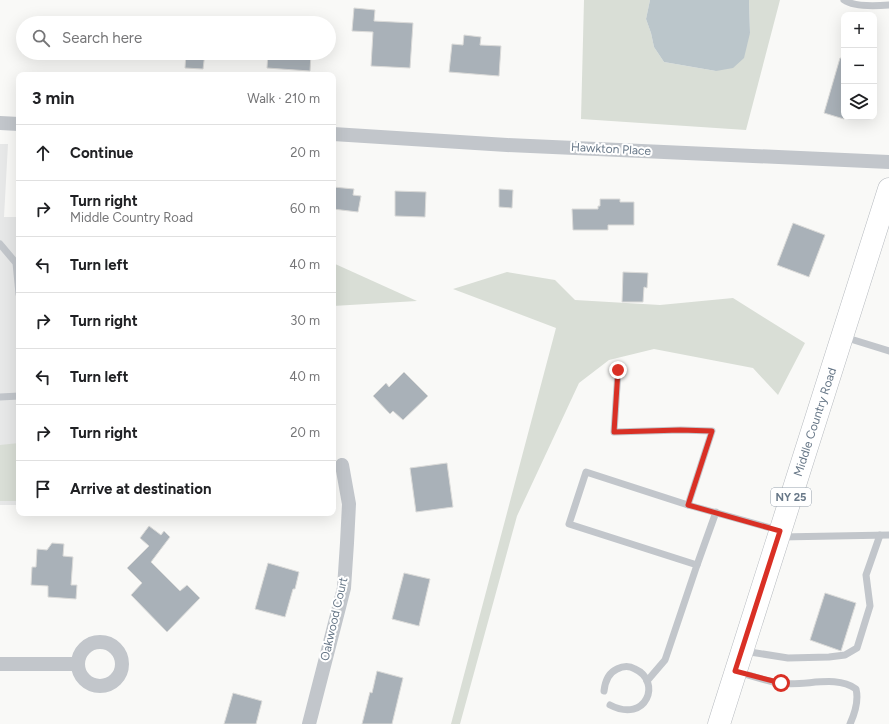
<!DOCTYPE html>
<html lang="en">
<head>
<meta charset="utf-8">
<style>
  :root { --surface:#fff; --page:#f2f2f2; --text:#202124; --muted:#757577; --line:#e0e0e0 }
  body { margin:0; font-family:Figtree,sans-serif; background:var(--page); color:var(--text) }
  .controls { position:absolute; right:12px; top:12px; display:grid; overflow:hidden; border-radius:8px; box-shadow:0 4px 16px #0002 }
  .controls button { width:36px; height:36px; display:grid; place-items:center; padding:0; border:0; border-bottom:1px solid var(--line); background:var(--surface); color:var(--text); font:20px sans-serif }
  .stop { position:absolute; width:12px; height:12px; margin:-9px; border:3px solid #d93025; border-radius:50%; background:#fff }
  .stop.end { background:#d93025; border-color:#fff; box-shadow:0 1px 4px #0008 }
  .list { margin:0; padding:0; list-style:none }
  h2 { display:flex; justify-content:space-between; align-items:center; height:52px; margin:0; padding:0 16px; font-size:17px }
  h2 small { font-size:13px; font-weight:400; color:var(--muted) }
  .list li { display:grid; grid-template-columns:26px 1fr auto; gap:12px; align-items:center; box-sizing:border-box; height:56px; padding:0 16px; border-top:1px solid var(--line) }
  .list b { display:block; font-size:15px; white-space:nowrap }
  .list p { margin:0; font-size:13px; white-space:nowrap; color:var(--muted) }
  .list em { font-size:13px; font-style:normal; color:var(--muted) }
  .icon { flex:none; width:22px; height:22px; fill:none; stroke:currentColor; stroke-width:2; stroke-linecap:round; stroke-linejoin:round }
  .map { position:relative; flex:none; width:889px; height:724px; overflow:hidden }
  .search { position:absolute; background:var(--surface); box-shadow:0 4px 16px #0002; left:16px; top:16px; width:320px; height:44px; display:flex; align-items:center; gap:10px; box-sizing:border-box; padding:0 14px; border-radius:22px; color:var(--muted); font-size:15px }
  .panel { position:absolute; background:var(--surface); box-shadow:0 4px 16px #0002; left:16px; top:72px; width:320px; height:444px; border-radius:8px }
  .map>svg:first-child { display:block }
  .built { fill:#e7e8e8 }
  .green { fill:#d9ded6 }
  .water { fill:#bbc6cb }
  .building { fill:#a9b1b8; stroke:#dbdbd9 }
  .lines { fill:none; stroke-linecap:round; stroke-linejoin:round }
  .primary-casing { stroke:#b6babf; stroke-width:23 }
  .service { stroke:#c2c6cb; stroke-width:7 }
  .minor { stroke:#c2c6cb; stroke-width:14 }
  .primary { stroke:#fff; stroke-width:22 }
  .route { stroke:#d93025; stroke-width:5 }
  .labels { text-anchor:middle; stroke-width:4; stroke-linejoin:round; paint-order:stroke }
  .shield { fill:#fff; stroke:#95a0ac; stroke-width:1 }
  .shield-label { font-size:11px; font-weight:bold; fill:#687888 }
  .street-label { font-size:12px; fill:#687888; stroke:#fff }
</style>
</head>
<body>
<div class="map">
<svg width="889" height="724" viewBox="0 0 889 724">
  <rect width="100%" height="100%" fill="#f9f9f7"/>
  <!-- built -->
  <polygon class="built" points="0,144 8,144 4,217 19,217 19,505 0,505"/>
  <!-- green -->
  <g class="green">
    <polygon points="584,0 650,0 646,19 651,33 654,47 664,62 716,71 750,33 749,0 780,0 746,130 581,119"/>
    <polygon points="333,263 417,301 333,306"/>
    <polygon points="507,272 555,280 575,300 660,305 733,298 805,343 778,395 753,368 654,349 609,360 579,383 517,516 460,724 451,724 556,328 453,289"/>
    <polygon points="19,443 19,501 0,501 0,445"/>
  </g>
  <!-- water -->
  <polygon class="water" points="650,0 749,0 750,33 744,58 733,68 716,71 664,62 654,47 651,33 646,19"/>
  <!-- building -->
  <g class="building">
    <polygon points="354,8 375,10 374,21 413,23 410,68 371,66 373,32 352,31"/>
    <polygon points="464,35 481,37 480,45 501,46 499,76 449,72 452,44 463,45"/>
    <polygon points="186,53 205,53 203,69 185,68"/>
    <polygon points="268,53 311,53 310,71 267,68"/>
    <polygon points="840,58 844,58 844,119 824,113"/>
    <polygon points="333,187 354,189 353,195 361,196 358,212 333,209"/>
    <polygon points="499,189 513,190 512,208 499,207"/>
    <polygon points="395,191 426,192 425,217 395,216"/>
    <polygon points="600,199 620,199 620,202 634,202 634,225 608,225 608,230 573,230 572,209 598,209 598,206 600,206"/>
    <polygon points="793,223 825,235 809,277 777,265"/>
    <polygon points="623,272 648,273 647,288 644,287 643,302 622,302"/>
    <polygon points="404,372 428,396 403,420 393,411 390,414 373,396 386,383 389,387"/>
    <polygon points="447,463 453,507 416,512 410,468"/>
    <polygon points="149,526 161,535 164,531 170,537 151,562 180,591 187,585 200,598 167,632 131,595 142,583 127,568 149,546 140,538"/>
    <polygon points="52,543 64,544 63,556 73,557 71,585 77,585 76,599 48,597 48,586 31,585 32,567 36,567 37,549 47,550"/>
    <polygon points="268,563 299,572 295,589 293,589 285,617 255,609"/>
    <polygon points="404,573 430,579 419,626 392,619"/>
    <polygon points="825,593 856,603 841,651 810,640"/>
    <polygon points="377,671 403,678 392,724 362,724 370,692 372,693"/>
    <polygon points="233,693 262,701 256,724 224,724"/>
  </g>
  <g class="lines">
    <defs>
      <polyline id="primary" points="719,724 889,189"/>
    </defs>
    <!-- primary casing -->
    <use href="#primary" class="primary-casing"/>
    <!-- service -->
    <g class="service">
      <path d="M 844,0 C 854,7 877,6 889,5"/>
      <polyline points="0,244 16,263 19,294"/>
      <polyline points="844,337 889,351"/>
      <polyline points="618,371 614,432 681,430 712,431 688,505"/>
      <polyline points="0,397 19,396"/>
      <polyline points="780,537 889,535"/>
      <polyline points="697,565 716,512"/>
      <polyline points="744,651 788,658 829,657 845,655 857,648 870,606 866,575 880,535"/>
      <path d="M 738,672 C 752,676 766,681 780,683 C 805,687 835,674 856,689 C 859,701 855,713 850,724"/>
      <polyline points="647,681 665,660 697,565 569,524 586,472 688,505 778,530"/>
      <path d="M 604,691 C 605,682 608,673 617,669 C 623,666 630,666 635,669 C 662,681 647,724 610,705"/>
    </g>
    <!-- minor -->
    <g class="minor">
      <polyline points="0,123 19,124"/>
      <polyline points="333,134 507,145 889,162"/>
      <circle cx="100" cy="664" r="22"/>
      <polyline points="0,664 77,664"/>
      <polyline points="309,724 344,588 347,543 349,504 342,465"/>
    </g>
    <!-- primary -->
    <use href="#primary" class="primary"/>
  </g>
  <g class="lines">
    <!-- route -->
    <polyline class="route" points="618,370 614,432 680,430 712,431 688,505 780,531 735,671 781,683"/>
  </g>
  <g class="labels">
    <!-- shield labels -->
    <rect class="shield" x="771" y="488" width="40" height="18" rx="3"/>
    <g class="shield-label">
      <text x="791" y="501">NY 25</text>
    </g>
    <!-- street labels -->
    <g class="street-label">
      <text transform="translate(611 149) rotate(3)" y="4">Hawkton Place</text>
      <text transform="translate(815 422) rotate(-72)" y="4">Middle Country Road</text>
      <text transform="translate(334 619) rotate(-77)" y="4">Oakwood Court</text>
    </g>
  </g>
</svg>
<div class="controls">
<button>+</button>
<button>−</button>
<button><svg class="icon" aria-label="layers" viewBox="0 0 24 24"><path d="M12 4l9 5-9 5-9-5zM3 14l9 5 9-5"/></svg></button>
</div>
<div class="stop" style="left:781px;top:683px"></div>
<div class="stop end" style="left:618px;top:370px"></div>
<div class="search"><svg class="icon" aria-label="search" viewBox="0 0 24 24"><circle cx="10" cy="10" r="6"/><path d="M15 15l6 6"/></svg>Search here</div>
<section class="panel">
<h2>3 min<small>Walk · 210 m</small></h2>
<ul class="list">
<li><svg class="icon" aria-label="ahead" viewBox="0 0 24 24"><path d="M12 20V5M6 11l6-6 6 6"/></svg><div><b>Continue</b></div><em>20 m</em></li>
<li><svg class="icon" aria-label="right" viewBox="0 0 24 24"><path d="M7 20v-9h11M14 6l5 5-5 5"/></svg><div><b>Turn right</b><p>Middle Country Road</p></div><em>60 m</em></li>
<li><svg class="icon" aria-label="left" viewBox="0 0 24 24"><path d="M17 20v-9H6M10 6l-5 5 5 5"/></svg><div><b>Turn left</b></div><em>40 m</em></li>
<li><svg class="icon" aria-label="right" viewBox="0 0 24 24"><path d="M7 20v-9h11M14 6l5 5-5 5"/></svg><div><b>Turn right</b></div><em>30 m</em></li>
<li><svg class="icon" aria-label="left" viewBox="0 0 24 24"><path d="M17 20v-9H6M10 6l-5 5 5 5"/></svg><div><b>Turn left</b></div><em>40 m</em></li>
<li><svg class="icon" aria-label="right" viewBox="0 0 24 24"><path d="M7 20v-9h11M14 6l5 5-5 5"/></svg><div><b>Turn right</b></div><em>20 m</em></li>
<li><svg class="icon" aria-label="arrive" viewBox="0 0 24 24"><path d="M6 21V4h12l-3 4 3 4H6"/></svg><div><b>Arrive at destination</b></div></li>
</ul>
</section>
</div>
</body>
</html>
